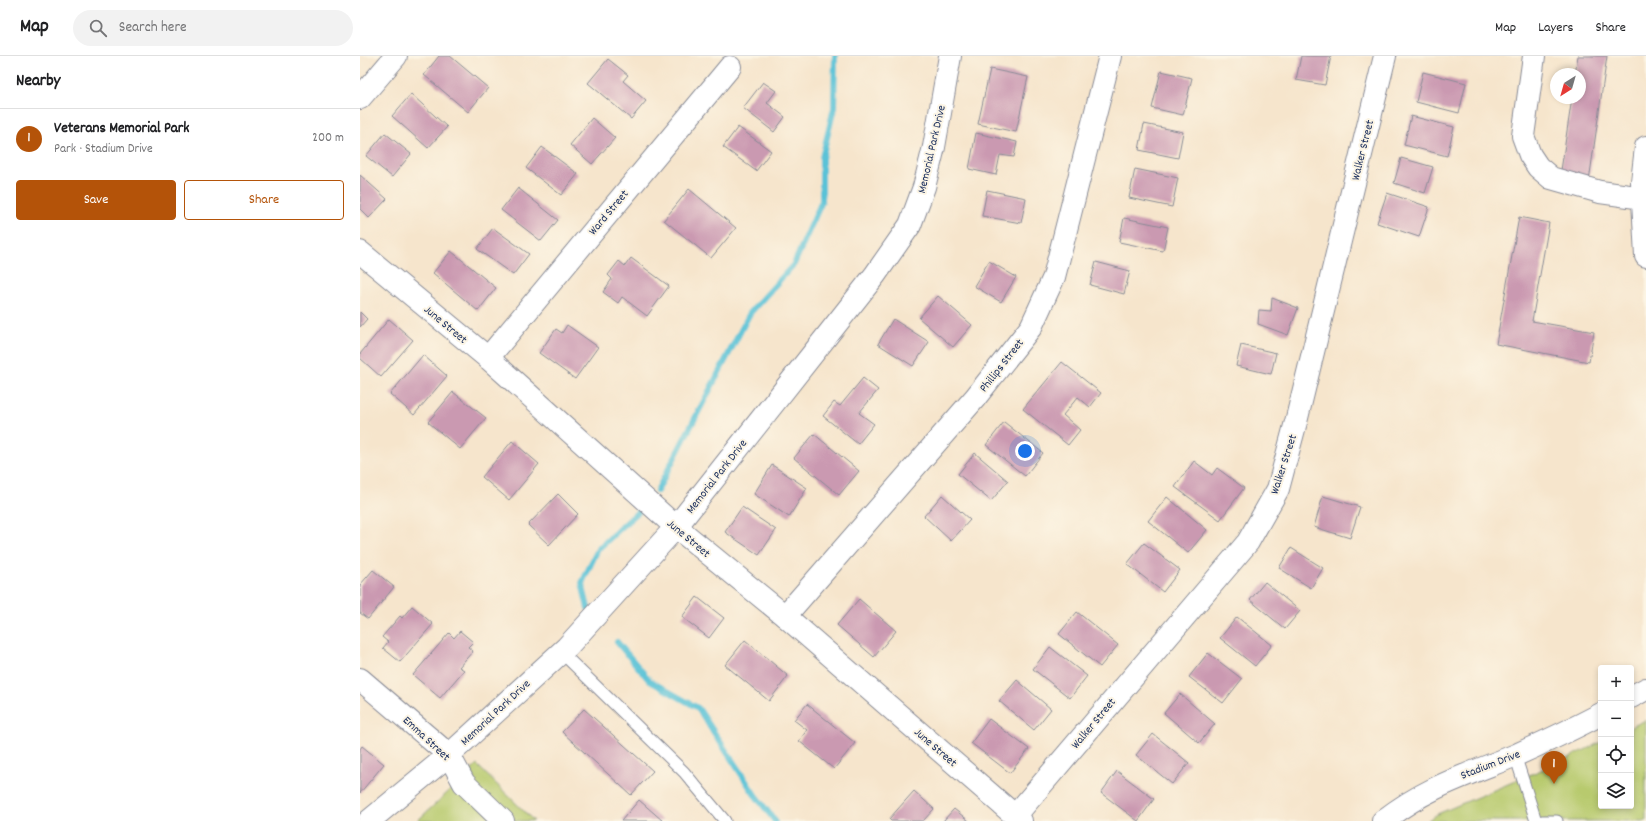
<!DOCTYPE html>
<html lang="en">
<head>
<meta charset="utf-8">
<style>
  :root { --surface:#fff; --page:#f2f2f2; --text:#202124; --muted:#757577; --line:#e0e0e0; --accent:#b45309 }
  body { margin:0; font-family:Dekko,sans-serif; background:var(--page); color:var(--text) }
  .controls { position:absolute; right:12px; bottom:12px; display:grid; overflow:hidden; border-radius:4px; box-shadow:0 2px 6px #0003 }
  .controls button { width:36px; height:36px; display:grid; place-items:center; padding:0; border:0; border-bottom:1px solid var(--line); background:var(--surface); color:var(--text); font:20px sans-serif }
  .compass { position:absolute; left:1190px; top:12px; width:36px; height:36px; border-radius:50%; background:var(--surface); box-shadow:0 2px 6px #0003; rotate:217deg }
  .you { position:absolute; left:665px; top:395px; width:14px; height:14px; margin:-10px; border:3px solid #fff; border-radius:50%; background:#1a73e8; box-shadow:0 0 0 6px #1a73e833 }
  .badge { display:grid; place-items:center; width:26px; height:26px; border-radius:50%; background:var(--accent); color:#fff; font-size:13px; font-weight:700 }
  .pin { position:absolute; translate:-50% -33px; filter:drop-shadow(0 1px 2px #0008) }
  .pin::after { content:''; position:absolute; top:21px; width:14px; height:12px; background:inherit; clip-path:polygon(0 0,100% 0,50% 100%) }
  .list { margin:0; padding:0; list-style:none }
  h2 { display:flex; justify-content:space-between; align-items:center; height:52px; margin:0; padding:0 16px; font-size:17px }
  h2 small { font-size:13px; font-weight:400; color:var(--muted) }
  .list li { display:grid; grid-template-columns:26px 1fr auto; gap:12px; align-items:center; box-sizing:border-box; height:60px; padding:0 16px; border-top:1px solid var(--line) }
  .list b { display:block; font-size:15px; white-space:nowrap }
  .list p { margin:0; font-size:13px; white-space:nowrap; color:var(--muted) }
  .list em { font-size:13px; font-style:normal; color:var(--muted) }
  .actions { display:flex; gap:8px; padding:12px 16px }
  .actions a { flex:1; padding:9px 0; border:1px solid var(--accent); border-radius:4px; text-align:center; font-size:14px; color:var(--accent) }
  .actions .main { background:var(--accent); color:#fff }
  .icon { flex:none; width:22px; height:22px; fill:none; stroke:currentColor; stroke-width:2; stroke-linecap:round; stroke-linejoin:round }
  .map { position:relative; flex:none; width:1286px; height:765px; overflow:hidden }
  header { display:flex; align-items:center; gap:24px; box-sizing:border-box; height:56px; padding:0 20px; background:var(--surface); border-bottom:1px solid var(--line) }
  header strong { font-size:19px }
  nav { display:flex; gap:22px; margin-inline-start:auto; font-size:14px }
  .search { width:280px; height:36px; background:var(--page); display:flex; align-items:center; gap:10px; box-sizing:border-box; padding:0 14px; border-radius:22px; color:var(--muted); font-size:15px }
  main { display:flex }
  aside { flex:1; background:var(--surface) }
  .map>svg:first-child { display:block }
  .green { fill:#b8ca6e; stroke:#6a7c66 }
  .lines { fill:none; stroke-linecap:round; stroke-linejoin:round }
  .stream { stroke:#5ac2d7; stroke-width:6 }
  .building { fill:#ca99b1 }
  .service-casing { stroke:#888a95; stroke-width:13 }
  .minor-casing { stroke:#888a95; stroke-width:24 }
  .primary-casing { stroke:#888a95; stroke-width:24 }
  .service { stroke:#fff; stroke-width:11 }
  .minor { stroke:#fff; stroke-width:22 }
  .primary { stroke:#fff; stroke-width:22 }
  .labels { text-anchor:middle; stroke-width:4; stroke-linejoin:round; paint-order:stroke }
  .street-label { font-size:12px; fill:#1b2f5e; stroke:#fcf5e5 }
</style>
</head>
<body>
<header>
<strong>Map</strong>
<div class="search"><svg class="icon" aria-label="search" viewBox="0 0 24 24"><circle cx="10" cy="10" r="6"/><path d="M15 15l6 6"/></svg>Search here</div>
<nav><a>Map</a><a>Layers</a><a>Share</a></nav>
</header>
<main>
<aside>
<h2>Nearby<small></small></h2>
<ul class="list">
<li><span class="badge">1</span><div><b>Veterans Memorial Park</b><p>Park · Stadium Drive</p></div><em>200 m</em></li>
</ul>
<div class="actions"><a class="main">Save</a><a>Share</a></div>
</aside>
<div class="map">
<svg width="1286" height="765" viewBox="0 0 1286 765">
  <rect width="100%" height="100%" fill="#fcf5e5"/>
  <filter id="ink" filterUnits="userSpaceOnUse"><feTurbulence type="fractalNoise" baseFrequency=".025" numOctaves="2"/><feDisplacementMap in="SourceGraphic" scale="8" xChannelSelector="R" yChannelSelector="G"/><feConvolveMatrix kernelMatrix="1 2 1 2 8 2 1 2 1" color-interpolation-filters="sRGB"/></filter>
  <filter id="wash" filterUnits="userSpaceOnUse"><feTurbulence type="fractalNoise" baseFrequency=".012" numOctaves="4" result="noise"/><feDisplacementMap in="SourceGraphic" scale="16" xChannelSelector="R" yChannelSelector="G"/><feGaussianBlur stdDeviation="0.9" result="paint"/><feColorMatrix in="noise" values="0 0 0 0 0 0 0 0 0 0 0 0 0 0 0 0 0 1.4 0 .05"/><feComposite in="paint" operator="in"/></filter>
  <g filter="url(#wash)">
    <rect width="100%" height="100%" fill="#f6e5cc"/>
    <!-- green -->
    <g class="green">
      <polygon points="1286,664 1286,765 1067,765 1075,759 1200,706 1241,686 1241,750 1271,750 1271,671"/>
      <polygon points="117,709 174,765 57,765"/>
    </g>
    <g class="lines">
      <!-- stream -->
      <g class="stream">
        <polyline points="297,435 390,257 434,208 462,145 462,102 474,52 475,0"/>
        <polyline points="228,552 222,527 238,493 279,455"/>
        <polyline points="257,586 290,625 338,652 395,739 415,765"/>
      </g>
    </g>
    <g id="blocks">
      <!-- building -->
      <g class="building">
        <polygon points="79,0 90,0 128,32 108,56 64,19"/>
        <polygon points="941,0 971,0 965,29 936,24"/>
        <polygon points="1218,0 1247,0 1229,125 1200,121 1212,42 1220,42 1220,18 1215,18"/>
        <polygon points="248,3 268,19 263,25 286,45 271,63 228,27"/>
        <polygon points="630,13 668,21 656,76 618,68"/>
        <polygon points="801,15 832,22 823,59 792,52"/>
        <polygon points="1063,16 1106,27 1099,57 1056,46"/>
        <polygon points="403,26 416,35 407,47 425,61 414,76 383,52"/>
        <polygon points="51,38 87,71 68,92 32,60"/>
        <polygon points="1051,60 1094,71 1087,100 1044,89"/>
        <polygon points="232,62 255,82 232,108 210,89"/>
        <polygon points="784,68 823,76 818,102 779,94"/>
        <polygon points="378,71 411,95 396,115 363,91"/>
        <polygon points="25,77 51,98 32,121 6,100"/>
        <polygon points="616,77 657,86 654,101 640,99 636,119 609,113"/>
        <polygon points="182,91 218,118 201,139 166,112"/>
        <polygon points="1041,102 1073,111 1065,137 1034,127"/>
        <polygon points="775,113 818,122 812,151 769,142"/>
        <polygon points="0,119 27,143 9,162 0,153"/>
        <polygon points="158,132 198,164 181,185 141,154"/>
        <polygon points="329,133 376,172 351,202 304,164"/>
        <polygon points="627,134 666,142 661,167 622,160"/>
        <polygon points="1027,137 1069,151 1059,181 1017,167"/>
        <polygon points="1159,161 1189,167 1172,265 1234,276 1229,306 1136,288"/>
        <polygon points="764,162 808,171 803,195 759,186"/>
        <polygon points="133,172 169,198 153,219 117,193"/>
        <polygon points="91,195 136,232 118,255 73,217"/>
        <polygon points="271,202 309,230 287,260 262,241 258,247 243,236 252,223 248,219 259,205 265,210"/>
        <polygon points="629,205 656,221 641,246 614,230"/>
        <polygon points="736,206 770,215 764,238 730,229"/>
        <polygon points="578,240 612,269 593,291 559,262"/>
        <polygon points="912,242 938,252 928,279 898,268 899,254 911,255"/>
        <polygon points="0,256 7,263 0,271"/>
        <polygon points="29,263 53,284 21,321 0,302 0,298"/>
        <polygon points="533,263 569,286 553,310 518,288"/>
        <polygon points="207,269 238,291 215,323 179,297 196,273 202,277"/>
        <polygon points="881,289 916,297 911,318 876,310"/>
        <polygon points="63,299 87,320 54,359 30,338"/>
        <polygon points="702,306 741,337 730,351 718,341 703,359 720,374 708,389 663,353"/>
        <polygon points="503,322 518,334 499,357 514,368 498,388 463,360 474,346 480,350"/>
        <polygon points="93,336 126,362 100,393 68,366"/>
        <polygon points="644,366 683,397 665,420 626,389"/>
        <polygon points="454,378 499,415 479,439 434,402"/>
        <polygon points="152,385 179,408 149,444 122,421"/>
        <polygon points="615,397 648,425 631,445 598,418"/>
        <polygon points="834,405 852,419 857,412 884,432 860,464 815,431"/>
        <polygon points="412,409 447,432 429,461 394,438"/>
        <polygon points="198,438 218,458 189,489 168,469"/>
        <polygon points="582,439 610,464 591,485 564,460"/>
        <polygon points="963,440 1000,451 990,482 954,471"/>
        <polygon points="807,441 847,474 828,497 788,465"/>
        <polygon points="382,451 416,474 399,499 365,476"/>
        <polygon points="784,487 820,514 803,536 767,508"/>
        <polygon points="931,492 963,512 951,532 919,512"/>
        <polygon points="13,514 34,531 8,563 0,557 0,529"/>
        <polygon points="905,526 940,555 925,573 890,544"/>
        <polygon points="337,541 364,562 349,582 322,561"/>
        <polygon points="499,543 536,575 514,601 477,569"/>
        <polygon points="52,550 73,568 40,606 23,592 28,586 22,581 40,560 42,562"/>
        <polygon points="717,556 758,589 740,611 699,578"/>
        <polygon points="877,561 912,589 895,610 860,582"/>
        <polygon points="100,575 113,586 108,591 113,595 99,611 104,614 80,642 53,619 89,577 94,582"/>
        <polygon points="385,584 428,620 409,645 365,609"/>
        <polygon points="690,591 727,620 710,642 673,613"/>
        <polygon points="848,597 882,623 863,647 829,621"/>
        <polygon points="657,624 691,653 674,674 639,645"/>
        <polygon points="820,638 855,668 839,687 804,657"/>
        <polygon points="447,648 495,687 474,713 439,685 447,674 434,664"/>
        <polygon points="224,653 293,715 271,739 202,676"/>
        <polygon points="629,663 669,693 650,717 611,687"/>
        <polygon points="793,678 829,707 812,728 776,699"/>
        <polygon points="2,690 24,708 0,737 0,693"/>
        <polygon points="757,715 794,743 778,765 741,737"/>
        <polygon points="554,735 574,753 563,765 531,765 529,763"/>
        <polygon points="279,744 303,765 261,765"/>
        <polygon points="594,753 609,765 583,765"/>
      </g>
    </g>
  </g>
  <g filter="url(#ink)">
    <use href="#blocks" fill-opacity="0" stroke="#888a95" stroke-width="1"/>
    <g class="lines">
      <defs>
        <g id="service">
          <polyline points="201,596 324,716 365,765"/>
          <polyline points="1155,699 1176,765"/>
          <polyline points="1182,765 1197,765"/>
        </g>
        <g id="minor">
          <polyline points="1174,0 1163,80 1170,99 1178,111 1191,122 1240,136 1283,142"/>
          <polyline points="0,42 36,0"/>
          <polyline points="0,196 128,302 316,471 425,560 661,765"/>
          <polyline points="128,302 370,11"/>
          <polyline points="425,560 615,342 671,271 694,221 750,0"/>
          <polyline points="0,623 89,699 104,727 143,765"/>
          <polyline points="1271,641 1286,633"/>
          <polyline points="655,760 888,486 918,433 937,362 1025,0"/>
          <polyline points="9,765 89,699 207,591 316,471 515,219 550,169 564,131 574,91 590,0"/>
          <path d="M 1023,765 C 1066,731 1107,719 1156,699 C 1185,686 1213,673 1241,658"/>
        </g>
        <polyline id="primary" points="1286,91 1282,126 1286,200"/>
      </defs>
      <!-- service casing -->
      <use href="#service" class="service-casing"/>
      <!-- minor casing -->
      <use href="#minor" class="minor-casing"/>
      <!-- primary casing -->
      <use href="#primary" class="primary-casing"/>
      <!-- service -->
      <use href="#service" class="service"/>
      <!-- minor -->
      <use href="#minor" class="minor"/>
      <!-- primary -->
      <use href="#primary" class="primary"/>
    </g>
  </g>
  <g class="labels">
    <!-- street labels -->
    <g class="street-label">
      <text transform="translate(571 93) rotate(-77)" y="4">Memorial Park Drive</text>
      <text transform="translate(1002 94) rotate(-76)" y="4">Walker Street</text>
      <text transform="translate(248 156) rotate(-50)" y="4">Ward Street</text>
      <text transform="translate(86 268) rotate(40)" y="4">June Street</text>
      <text transform="translate(641 309) rotate(-52)" y="4">Phillips Street</text>
      <text transform="translate(923 408) rotate(-72)" y="4">Walker Street</text>
      <text transform="translate(356 420) rotate(-52)" y="4">Memorial Park Drive</text>
      <text transform="translate(329 482) rotate(40)" y="4">June Street</text>
      <text transform="translate(135 656) rotate(-43)" y="4">Memorial Park Drive</text>
      <text transform="translate(733 667) rotate(-50)" y="4">Walker Street</text>
      <text transform="translate(67 682) rotate(43)" y="4">Emma Street</text>
      <text transform="translate(576 691) rotate(41)" y="4">June Street</text>
      <text transform="translate(1130 708) rotate(-21)" y="4">Stadium Drive</text>
    </g>
  </g>
</svg>
<div class="controls">
<button>+</button>
<button>−</button>
<button><svg class="icon" aria-label="locate" viewBox="0 0 24 24"><circle cx="12" cy="12" r="6"/><path d="M12 2v4M12 18v4M2 12h4M18 12h4"/></svg></button>
<button><svg class="icon" aria-label="layers" viewBox="0 0 24 24"><path d="M12 4l9 5-9 5-9-5zM3 14l9 5 9-5"/></svg></button>
</div>
<svg class="compass" viewBox="-18 -18 36 36"><path d="M0-13l5 13h-10z" fill="#e53935"/><path d="M0 13l5-13h-10z" fill="#757577"/></svg>
<div class="you"></div>
<div class="pin badge" style="left:1194px;top:728px">1</div>
</div>
</main>
</body>
</html>
